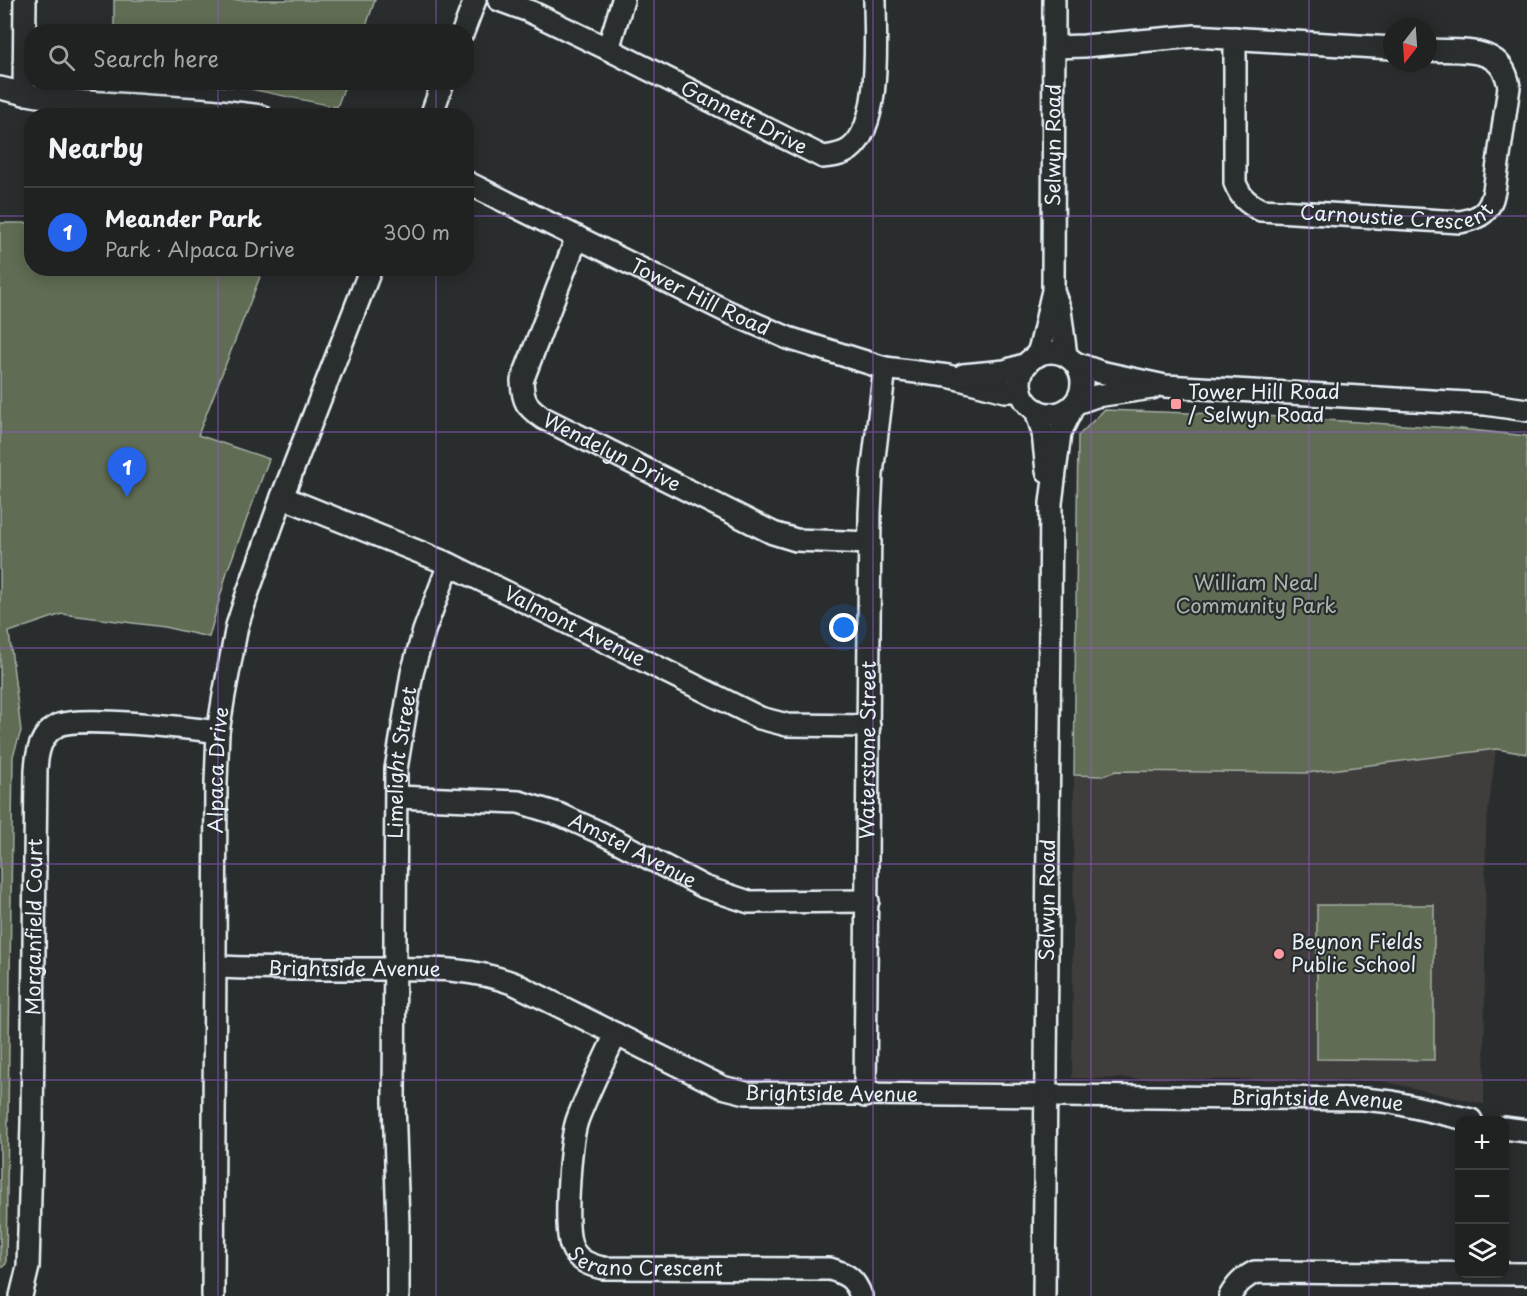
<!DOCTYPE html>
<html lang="en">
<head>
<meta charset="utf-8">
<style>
  :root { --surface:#202222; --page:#282a2a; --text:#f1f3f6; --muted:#a2a4a5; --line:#3d3f40; --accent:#2563eb }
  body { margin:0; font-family:"Playpen Sans",sans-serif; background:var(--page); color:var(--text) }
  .controls { position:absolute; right:18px; bottom:18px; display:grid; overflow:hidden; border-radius:12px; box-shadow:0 3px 15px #0003 }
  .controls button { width:54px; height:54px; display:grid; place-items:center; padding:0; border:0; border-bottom:2px solid var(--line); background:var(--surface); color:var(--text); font:30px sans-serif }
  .compass { position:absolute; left:1383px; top:18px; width:54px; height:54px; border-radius:50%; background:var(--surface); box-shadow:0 3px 15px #0003; rotate:197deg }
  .you { position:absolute; left:844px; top:628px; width:21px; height:21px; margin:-15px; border:4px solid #fff; border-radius:50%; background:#1a73e8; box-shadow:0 0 0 9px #1a73e833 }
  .badge { display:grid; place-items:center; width:39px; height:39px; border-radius:50%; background:var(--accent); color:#fff; font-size:20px; font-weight:700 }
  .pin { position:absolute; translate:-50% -50px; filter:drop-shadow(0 2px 3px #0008) }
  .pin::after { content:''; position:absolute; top:32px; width:21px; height:18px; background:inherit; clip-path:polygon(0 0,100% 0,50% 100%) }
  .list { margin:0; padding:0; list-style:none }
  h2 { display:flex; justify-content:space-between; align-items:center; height:78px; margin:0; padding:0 24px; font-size:26px }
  h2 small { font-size:20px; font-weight:400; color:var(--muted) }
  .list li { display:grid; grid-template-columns:39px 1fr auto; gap:18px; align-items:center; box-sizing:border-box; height:90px; padding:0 24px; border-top:2px solid var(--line) }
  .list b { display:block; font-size:22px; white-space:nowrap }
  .list p { margin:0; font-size:20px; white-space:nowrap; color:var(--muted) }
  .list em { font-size:20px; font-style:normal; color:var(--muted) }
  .icon { flex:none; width:33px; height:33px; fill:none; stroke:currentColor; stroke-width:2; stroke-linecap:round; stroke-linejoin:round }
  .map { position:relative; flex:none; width:1527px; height:1296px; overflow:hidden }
  .search { position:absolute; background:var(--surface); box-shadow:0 3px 15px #0003; left:24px; top:24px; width:450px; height:66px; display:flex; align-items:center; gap:15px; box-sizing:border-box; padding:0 21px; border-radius:24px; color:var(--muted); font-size:22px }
  .panel { position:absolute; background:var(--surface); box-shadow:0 3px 15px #0003; left:24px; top:108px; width:450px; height:168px; border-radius:24px }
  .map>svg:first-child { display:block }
  .built { fill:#403d3c }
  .park { fill:#616c52; stroke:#a4aea5; stroke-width:1.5 }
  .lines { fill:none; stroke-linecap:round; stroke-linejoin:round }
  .minor-casing { stroke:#e8f1f8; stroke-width:26 }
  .minor { stroke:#2a2d2e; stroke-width:21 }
  .grid { fill:none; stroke:#965dcd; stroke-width:1.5; stroke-opacity:0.55 }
  .poi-dot { fill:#ff9aa2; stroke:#2a2d2e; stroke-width:2 }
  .labels { text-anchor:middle; stroke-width:4.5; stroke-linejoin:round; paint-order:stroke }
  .street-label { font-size:20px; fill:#e8f1f8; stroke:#2a2d2e }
  .poi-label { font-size:20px; fill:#e8f1f8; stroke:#2a2d2e; text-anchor:start }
  .park-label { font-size:20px; fill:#abb5ad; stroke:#2a2d2e }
</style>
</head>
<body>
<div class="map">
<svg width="1527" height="1296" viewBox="0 0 1527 1296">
  <rect width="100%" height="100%" fill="#2a2d2e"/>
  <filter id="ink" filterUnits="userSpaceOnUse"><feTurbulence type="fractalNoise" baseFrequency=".0167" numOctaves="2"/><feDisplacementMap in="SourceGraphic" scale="12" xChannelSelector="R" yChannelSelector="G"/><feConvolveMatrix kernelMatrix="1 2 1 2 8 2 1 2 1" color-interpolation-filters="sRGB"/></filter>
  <g filter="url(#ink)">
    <!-- built -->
    <polygon class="built" points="1496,749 1486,829 1484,1104 1382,1081 1072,1078 1074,775 1102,776 1116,771 1307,773"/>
    <!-- park -->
    <g class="park">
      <polygon points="114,0 375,0 364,32 114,31"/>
      <polygon points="179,83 346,83 337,107 246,88"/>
      <polygon points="0,223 31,223 32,268 263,269 198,435 269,459 227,572 209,637 164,627 62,614 9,632 21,731 13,756 6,1264 0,1269"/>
      <polygon points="1104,410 1246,415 1451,428 1527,436 1527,754 1496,749 1307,773 1116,771 1102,776 1074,775 1078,436"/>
      <polygon points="1317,905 1434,905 1434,1060 1317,1059"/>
    </g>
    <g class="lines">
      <defs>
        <g id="minor">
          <path id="s1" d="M 499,0 L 529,11 L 608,49 L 823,157 C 832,156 842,155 850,149 C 882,125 875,37 875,0"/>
          <polyline points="463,32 475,0"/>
          <path id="s2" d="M 1235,38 L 1235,183 C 1241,198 1247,203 1261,210 L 1460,222 C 1481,218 1490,212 1494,191 L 1509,87 C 1503,44 1461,52 1428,50"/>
          <polyline points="1054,47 1084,46 1195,36 1392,48"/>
          <polyline points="608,49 623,0"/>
          <path d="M 0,88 C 85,110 174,102 261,116"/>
          <polyline points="24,94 25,0"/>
          <polyline points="431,116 443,82"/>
          <path id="s3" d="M 466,182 L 726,311 L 788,338 L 885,368 L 948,376 L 1005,391 L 1021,391"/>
          <path id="s4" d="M 577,237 L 522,381 C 523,402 526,406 543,418 L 773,533 L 796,540 L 870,543"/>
          <polyline points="1054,294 1060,310 1066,356"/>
          <circle cx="1051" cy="383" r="31"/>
          <path id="s5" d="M 1037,356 C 1045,335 1047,313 1053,291 L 1054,0"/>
          <polyline points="1075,363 1100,372 1165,386 1485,404 1527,410"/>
          <polyline points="963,375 1005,371 1027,364"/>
          <polyline points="1076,403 1096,396 1152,388"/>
          <polyline points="1036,410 1043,433 1047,471"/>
          <path id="s6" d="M 282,497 L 449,564 L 760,718 L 787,725 L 869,726"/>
          <path id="s7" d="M 397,797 L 519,802 L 561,815 L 601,833 L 704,887 L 749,902 L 868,901"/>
          <path id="s8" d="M 216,967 C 269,969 322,969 376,969 C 425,969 468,966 515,984 L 722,1087 L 746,1093 L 1363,1099 L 1392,1102 L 1471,1120"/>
          <path id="s9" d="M 616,1034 C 603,1062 589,1090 578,1118 C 570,1138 564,1225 571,1245 C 576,1260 589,1265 603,1268 L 830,1269 C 847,1274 855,1279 861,1296"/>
          <path id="s10" d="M 865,1096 L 870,513 L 872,474 L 885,368"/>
          <polyline points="1504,1128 1527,1131"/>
          <path id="s11" d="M 21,1296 L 28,1267 L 32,1123 L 36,770 C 37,753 40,735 57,726 C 76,715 190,728 218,732"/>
          <path id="s12" d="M 213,1296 L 216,783 L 218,732 L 224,695 L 237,626 L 248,592 L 282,497 L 371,268"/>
          <path id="s13" d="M 398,1296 L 398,1224 L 394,1102 L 396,769 L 412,673 L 424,631 L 449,564"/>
          <path id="s14" d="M 1044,1296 L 1051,503 L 1060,433 L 1073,407"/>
          <path d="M 1230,1296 C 1237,1284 1243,1278 1255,1272 L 1527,1274"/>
        </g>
      </defs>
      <!-- minor casing -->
      <use href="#minor" class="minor-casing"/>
      <!-- minor -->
      <use href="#minor" class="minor"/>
    </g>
  </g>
  <!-- grid -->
  <path class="grid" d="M 218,0 L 218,32M 436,0 L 436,32M 654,0 L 654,1296M 873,0 L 873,1296M 1091,0 L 1091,1296M 1309,0 L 1309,1296M 218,82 L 218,116M 436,82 L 436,116M 0,216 L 32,216M 466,216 L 1527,216M 218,268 L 218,1296M 436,268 L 436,1296M 0,432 L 1527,432M 0,648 L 1527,648M 0,864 L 1527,864M 0,1080 L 1527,1080"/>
  <!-- markers -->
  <g class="poi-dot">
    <rect x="1170" y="398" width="12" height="12" rx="3"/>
    <circle cx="1279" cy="954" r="6"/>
  </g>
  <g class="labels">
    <!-- street labels -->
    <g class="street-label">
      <text dy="7" stroke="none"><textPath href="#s1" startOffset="272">Gannett Drive</textPath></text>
      <text dy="7" stroke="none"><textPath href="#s5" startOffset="213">Selwyn Road</textPath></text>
      <text dy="7" stroke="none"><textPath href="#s2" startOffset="320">Carnoustie Crescent</textPath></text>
      <text dy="7" stroke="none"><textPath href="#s3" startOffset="261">Tower Hill Road</textPath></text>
      <text dy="7" stroke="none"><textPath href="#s4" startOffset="276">Wendelyn Drive</textPath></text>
      <text dy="7" stroke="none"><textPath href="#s6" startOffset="320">Valmont Avenue</textPath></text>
      <text dy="7" stroke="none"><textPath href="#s10" startOffset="346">Waterstone Street</textPath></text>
      <text dy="7" stroke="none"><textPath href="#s13" startOffset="534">Limelight Street</textPath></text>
      <text dy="7" stroke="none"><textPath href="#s12" startOffset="526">Alpaca Drive</textPath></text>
      <text dy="7" stroke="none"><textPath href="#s7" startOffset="246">Amstel Avenue</textPath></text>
      <text dy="7" stroke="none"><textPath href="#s14" startOffset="396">Selwyn Road</textPath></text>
      <text dy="7" stroke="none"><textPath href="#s11" startOffset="370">Morganfield Court</textPath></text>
      <text dy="7" stroke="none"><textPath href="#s8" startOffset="138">Brightside Avenue</textPath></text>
      <text dy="7" stroke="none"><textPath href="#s8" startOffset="642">Brightside Avenue</textPath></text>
      <text dy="7" stroke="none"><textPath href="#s8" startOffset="1128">Brightside Avenue</textPath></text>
      <text dy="7" stroke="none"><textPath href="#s9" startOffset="303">Serano Crescent</textPath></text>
    </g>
    <!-- poi labels -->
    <g class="poi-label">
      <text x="1188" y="399">Tower Hill Road<tspan x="1188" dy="23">/ Selwyn Road</tspan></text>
      <text x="1291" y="949">Beynon Fields<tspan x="1291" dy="23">Public School</tspan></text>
    </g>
    <!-- park labels -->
    <g class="park-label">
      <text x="1256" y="590">William Neal<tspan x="1256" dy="23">Community Park</tspan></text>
    </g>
  </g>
</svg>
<div class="controls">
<button>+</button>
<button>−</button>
<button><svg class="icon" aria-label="layers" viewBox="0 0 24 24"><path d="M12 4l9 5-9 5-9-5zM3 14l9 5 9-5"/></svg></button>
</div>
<svg class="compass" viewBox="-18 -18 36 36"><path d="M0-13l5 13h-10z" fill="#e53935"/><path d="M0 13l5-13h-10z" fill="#a2a4a5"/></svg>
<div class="you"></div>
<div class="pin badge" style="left:127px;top:497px">1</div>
<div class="search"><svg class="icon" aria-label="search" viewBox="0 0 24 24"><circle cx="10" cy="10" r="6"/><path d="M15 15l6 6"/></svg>Search here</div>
<section class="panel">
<h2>Nearby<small></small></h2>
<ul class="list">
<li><span class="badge">1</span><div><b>Meander Park</b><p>Park · Alpaca Drive</p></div><em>300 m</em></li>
</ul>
</section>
</div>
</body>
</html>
